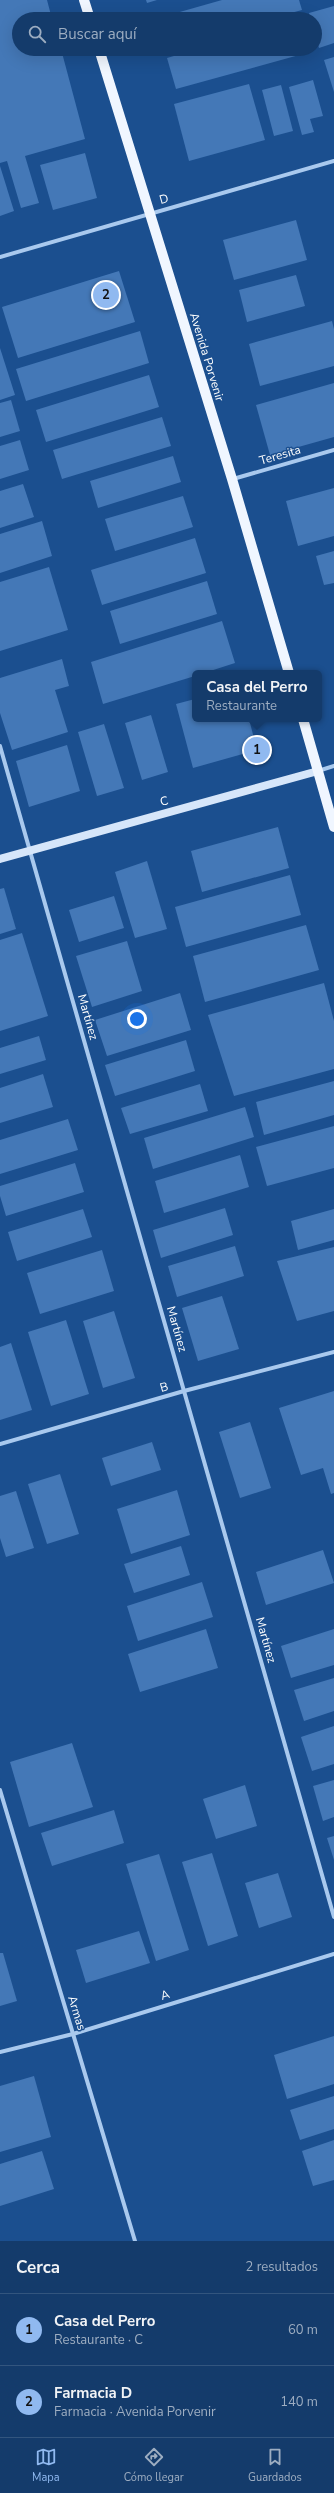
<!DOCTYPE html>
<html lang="es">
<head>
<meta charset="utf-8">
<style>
  :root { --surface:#143b6b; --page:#214673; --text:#f1f3f6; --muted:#9dadc1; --line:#33557e; --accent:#90b9f0 }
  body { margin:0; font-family:"Nunito Sans",sans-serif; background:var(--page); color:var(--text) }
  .you { position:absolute; left:137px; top:1019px; width:14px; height:14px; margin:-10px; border:3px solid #fff; border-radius:50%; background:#1a73e8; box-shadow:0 0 0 6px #1a73e833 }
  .badge { display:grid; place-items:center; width:26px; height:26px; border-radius:50%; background:var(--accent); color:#111; font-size:13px; font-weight:700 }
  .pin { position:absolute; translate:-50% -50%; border:2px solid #fff; box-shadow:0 1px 4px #0006 }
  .popup { position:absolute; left:192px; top:670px; width:130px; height:52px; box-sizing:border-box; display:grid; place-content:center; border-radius:6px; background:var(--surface); filter:drop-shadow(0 1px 3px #0005); font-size:13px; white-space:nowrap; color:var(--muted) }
  .popup b { font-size:15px; color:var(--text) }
  .popup::after { content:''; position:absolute; left:50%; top:100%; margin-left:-8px; border:8px solid transparent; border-top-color:var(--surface) }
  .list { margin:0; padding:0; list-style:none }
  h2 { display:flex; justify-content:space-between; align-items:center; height:52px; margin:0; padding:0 16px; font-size:17px }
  h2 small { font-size:13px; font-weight:400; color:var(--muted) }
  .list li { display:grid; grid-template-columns:26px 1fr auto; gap:12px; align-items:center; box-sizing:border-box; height:72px; padding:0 16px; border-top:1px solid var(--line) }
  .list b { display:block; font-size:15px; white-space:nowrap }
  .list p { margin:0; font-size:13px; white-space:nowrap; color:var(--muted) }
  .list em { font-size:13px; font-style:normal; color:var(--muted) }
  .icon { flex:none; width:22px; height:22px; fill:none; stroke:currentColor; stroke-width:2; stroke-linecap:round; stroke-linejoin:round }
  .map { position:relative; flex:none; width:334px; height:2241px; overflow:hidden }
  .search { position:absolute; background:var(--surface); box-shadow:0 4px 16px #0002; left:12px; right:12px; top:12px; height:44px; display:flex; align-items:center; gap:10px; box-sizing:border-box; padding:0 14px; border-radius:22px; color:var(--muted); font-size:15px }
  .sheet { height:196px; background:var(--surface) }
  nav { display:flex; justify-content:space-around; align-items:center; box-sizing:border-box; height:56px; border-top:1px solid var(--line); background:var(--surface); font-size:11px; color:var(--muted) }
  nav a { display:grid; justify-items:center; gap:2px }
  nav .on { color:var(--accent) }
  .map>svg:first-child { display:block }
  .building { fill:#4478b7 }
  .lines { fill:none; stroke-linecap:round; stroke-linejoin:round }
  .street { stroke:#a9c9ee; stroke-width:4 }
  .secondary { stroke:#d6e6fa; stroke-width:8 }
  .primary { stroke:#f0f6ff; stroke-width:10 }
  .labels { text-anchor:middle; stroke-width:3; stroke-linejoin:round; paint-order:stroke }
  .street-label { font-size:12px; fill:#fff; stroke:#1b4f8f }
</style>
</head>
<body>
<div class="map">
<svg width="334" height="2241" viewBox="0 0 334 2241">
  <rect width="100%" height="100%" fill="#1b4f8f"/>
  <!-- building -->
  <g class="building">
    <polygon points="0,0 47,0 52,19 19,19 19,49 61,49 85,139 25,156 39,203 21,208 7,161 0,163"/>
    <polygon points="146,0 157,0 147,3"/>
    <polygon points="222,0 299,0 302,10 268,19 155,19"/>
    <polygon points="334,6 334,43 319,48 315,35 315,19 310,19 309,13"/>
    <polygon points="198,49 309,49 310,52 176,89 167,58"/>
    <polygon points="334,57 334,92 324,60"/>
    <polygon points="313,80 323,116 310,119 314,132 302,135 289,87"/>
    <polygon points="249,84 265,140 189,161 174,104"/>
    <polygon points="281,85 293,131 274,136 262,90"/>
    <polygon points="85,153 97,198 53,210 40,165"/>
    <polygon points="0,166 14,211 0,216"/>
    <polygon points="296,220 307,260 234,280 223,240"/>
    <polygon points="119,271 135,322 18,358 2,307"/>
    <polygon points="296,275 305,306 247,322 239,290"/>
    <polygon points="332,321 334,329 334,366 260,386 249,344"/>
    <polygon points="140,331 149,363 26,401 16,369"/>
    <polygon points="0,348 15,395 0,400"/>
    <polygon points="149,375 159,407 46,442 36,410"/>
    <polygon points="334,383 334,437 270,455 256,405"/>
    <polygon points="11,400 20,431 0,437 0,403"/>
    <polygon points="162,417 171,446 62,479 53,450"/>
    <polygon points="20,440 29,470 0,479 0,446"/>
    <polygon points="173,456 181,482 98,508 90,481"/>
    <polygon points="23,484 34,517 0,528 0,491"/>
    <polygon points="334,488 334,536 298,546 286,501"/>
    <polygon points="183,496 193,527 115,551 105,519"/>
    <polygon points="42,521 52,556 0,573 0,534"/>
    <polygon points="195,538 206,573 102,605 91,570"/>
    <polygon points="334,551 334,583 324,585 316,556"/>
    <polygon points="49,567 68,630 0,651 0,582"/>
    <polygon points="207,581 217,614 120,644 110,611"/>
    <polygon points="222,621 235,663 204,673 195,673 195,676 103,704 91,662"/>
    <polygon points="62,659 69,686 55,690 68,732 12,750 0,713 0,678"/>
    <polygon points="195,699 195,719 249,719 257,750 193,768 176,704"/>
    <polygon points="151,715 168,772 142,780 125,723"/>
    <polygon points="104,724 124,788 97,796 78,732"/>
    <polygon points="67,745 80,791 29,807 16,761"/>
    <polygon points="278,827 289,868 202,892 191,851"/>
    <polygon points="147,861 167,929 135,938 115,872"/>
    <polygon points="290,875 301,915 186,947 175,907"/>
    <polygon points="4,888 16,929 0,934 0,889"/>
    <polygon points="114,896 124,928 79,942 69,910"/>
    <polygon points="306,925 319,970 205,1002 193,956"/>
    <polygon points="22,933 48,1016 0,1031 0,940"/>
    <polygon points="127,941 142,991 92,1007 76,956"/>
    <polygon points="324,983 334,1021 334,1069 234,1096 208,1015"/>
    <polygon points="180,993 191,1030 107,1056 95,1020"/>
    <polygon points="39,1036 46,1060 0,1074 0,1048"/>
    <polygon points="186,1040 195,1071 115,1096 105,1065"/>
    <polygon points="43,1074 53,1107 0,1123 0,1088"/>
    <polygon points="334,1081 334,1115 264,1135 256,1102"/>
    <polygon points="200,1084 208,1111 130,1134 121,1108"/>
    <polygon points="245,1107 254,1137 153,1169 144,1138"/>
    <polygon points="68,1119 78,1150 0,1174 0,1140"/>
    <polygon points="334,1126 334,1168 267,1186 256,1147"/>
    <polygon points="240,1155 249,1187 164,1213 155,1181"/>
    <polygon points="75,1163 84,1192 6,1216 0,1196 0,1186"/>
    <polygon points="225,1208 233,1235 161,1258 153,1230"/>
    <polygon points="83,1209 92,1237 17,1261 8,1232"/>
    <polygon points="334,1209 334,1240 298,1250 291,1221"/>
    <polygon points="235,1246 244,1276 177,1297 168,1266"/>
    <polygon points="334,1247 334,1311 297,1321 277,1261"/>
    <polygon points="102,1250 114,1291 40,1314 27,1273"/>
    <polygon points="222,1296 239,1349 198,1361 182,1308"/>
    <polygon points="114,1311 135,1378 103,1388 83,1321"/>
    <polygon points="66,1320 89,1394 51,1406 28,1332"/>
    <polygon points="11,1343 32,1410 0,1420 0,1347"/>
    <polygon points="334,1391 334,1493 331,1494 323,1468 301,1475 279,1408"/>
    <polygon points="250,1422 271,1488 240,1498 219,1432"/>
    <polygon points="152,1442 161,1470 111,1486 102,1458"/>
    <polygon points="60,1474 79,1534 47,1544 28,1484"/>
    <polygon points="177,1490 190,1535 131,1554 117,1509"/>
    <polygon points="16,1491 34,1548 6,1557 0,1538 0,1496"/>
    <polygon points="181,1546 190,1575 134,1593 124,1564"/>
    <polygon points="323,1550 334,1583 266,1605 256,1572"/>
    <polygon points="202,1582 213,1617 138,1641 127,1606"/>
    <polygon points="206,1629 218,1668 140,1692 128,1654"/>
    <polygon points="334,1629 334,1665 291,1678 281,1646"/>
    <polygon points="334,1678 334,1711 304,1721 294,1690"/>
    <polygon points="334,1726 334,1764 312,1771 301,1737"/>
    <polygon points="72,1743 93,1807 29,1827 10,1762"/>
    <polygon points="334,1780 334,1817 323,1821 313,1786"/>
    <polygon points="245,1785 257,1826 216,1839 203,1799"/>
    <polygon points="114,1810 124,1843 52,1866 41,1833"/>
    <polygon points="334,1836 334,1860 327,1838"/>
    <polygon points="212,1853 238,1936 208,1946 182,1862"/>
    <polygon points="159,1854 189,1950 156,1961 126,1864"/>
    <polygon points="278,1873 292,1917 259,1928 245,1883"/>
    <polygon points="139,1931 150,1963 86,1983 76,1950"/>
    <polygon points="0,1953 3,1953 17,2001 0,2006"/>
    <polygon points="334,2036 334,2084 287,2099 274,2055"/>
    <polygon points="34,2076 51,2137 0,2152 0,2086"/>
    <polygon points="334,2096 334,2129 300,2140 290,2110"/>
    <polygon points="334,2140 334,2180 313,2186 302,2151"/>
    <polygon points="42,2151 54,2189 0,2206 0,2164"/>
  </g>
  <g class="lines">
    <!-- street -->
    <g class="street">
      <polyline points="0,257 334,161"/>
      <polyline points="233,479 334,450"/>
      <polyline points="0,746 334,1917"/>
      <polyline points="318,771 334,766"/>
      <polyline points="0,1444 184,1391 334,1352"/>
      <polyline points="0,1790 135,2241"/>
      <polyline points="0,2052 73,2034 334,1954"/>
    </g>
    <!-- secondary -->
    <polyline class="secondary" points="0,859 318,771"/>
    <!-- primary -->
    <g class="primary">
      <polyline points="84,0 90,19"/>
      <polyline points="99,49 232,479 289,673"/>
      <polyline points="303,719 334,827"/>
    </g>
  </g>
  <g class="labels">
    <!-- street labels -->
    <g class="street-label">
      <text transform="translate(164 199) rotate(-16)" y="4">D</text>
      <text transform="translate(207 357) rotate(73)" y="4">Avenida Porvenir</text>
      <text transform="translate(280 455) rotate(-16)" y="4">Teresita</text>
      <text transform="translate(164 801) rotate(-15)" y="4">C</text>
      <text transform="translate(88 1017) rotate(74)" y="4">Martínez</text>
      <text transform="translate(177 1329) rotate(74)" y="4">Martínez</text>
      <text transform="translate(164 1387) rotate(-16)" y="4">B</text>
      <text transform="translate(266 1640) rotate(74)" y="4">Martínez</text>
      <text transform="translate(165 1995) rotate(-17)" y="4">A</text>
      <text transform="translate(77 2013) rotate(73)" y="4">Armas</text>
    </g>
  </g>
</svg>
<div class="you"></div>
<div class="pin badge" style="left:257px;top:750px">1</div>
<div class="popup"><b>Casa del Perro</b>Restaurante</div>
<div class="pin badge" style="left:106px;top:295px">2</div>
<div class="search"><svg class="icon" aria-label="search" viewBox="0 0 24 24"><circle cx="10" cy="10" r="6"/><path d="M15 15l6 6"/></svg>Buscar aquí</div>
</div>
<section class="sheet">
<h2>Cerca<small>2 resultados</small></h2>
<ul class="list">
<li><span class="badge">1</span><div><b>Casa del Perro</b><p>Restaurante · C</p></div><em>60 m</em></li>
<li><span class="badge">2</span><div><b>Farmacia D</b><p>Farmacia · Avenida Porvenir</p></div><em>140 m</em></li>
</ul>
</section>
<nav>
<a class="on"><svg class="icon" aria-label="map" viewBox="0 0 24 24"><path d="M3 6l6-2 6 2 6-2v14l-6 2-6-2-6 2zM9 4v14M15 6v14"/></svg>Mapa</a>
<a><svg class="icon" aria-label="directions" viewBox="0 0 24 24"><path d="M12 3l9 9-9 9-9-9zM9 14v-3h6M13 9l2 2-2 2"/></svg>Cómo llegar</a>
<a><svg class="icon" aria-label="saved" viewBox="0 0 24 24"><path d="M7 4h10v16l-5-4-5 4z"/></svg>Guardados</a>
</nav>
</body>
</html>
